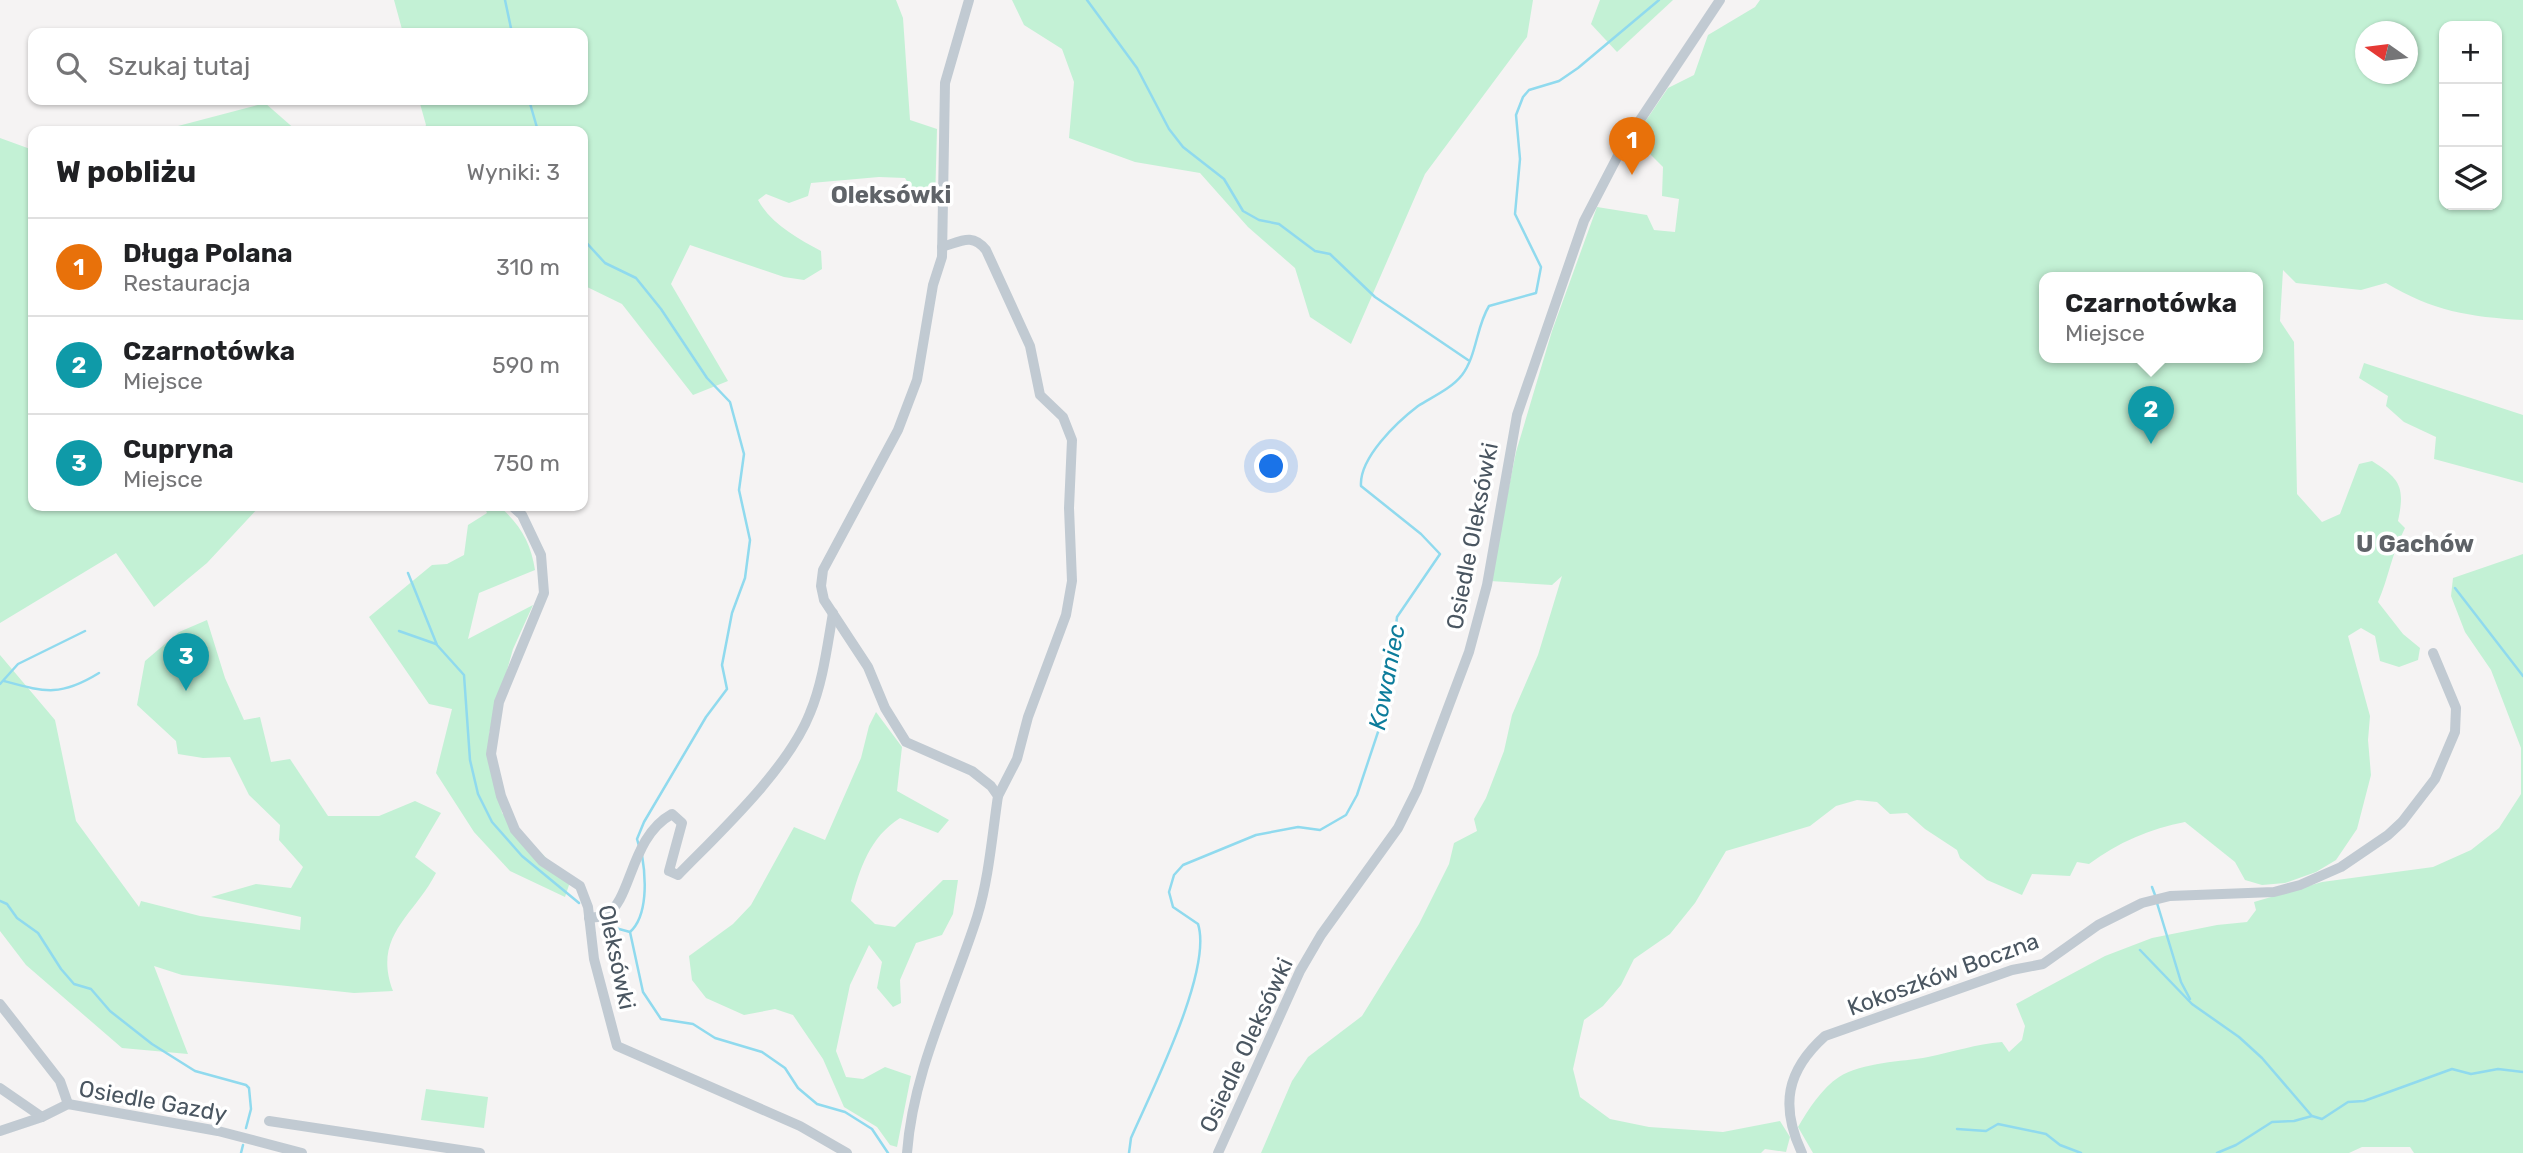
<!DOCTYPE html>
<html lang="pl">
<head>
<meta charset="utf-8">
<style>
  :root { --surface:#fff; --page:#f6f6f6; --text:#202124; --muted:#757577; --line:#e0e0e0; --accent:#1a73e8 }
  body { margin:0; font-family:Rubik,sans-serif; background:var(--page); color:var(--text) }
  .controls { position:absolute; right:21px; top:21px; display:grid; overflow:hidden; border-radius:14px; box-shadow:0 2px 5px #0004 }
  .controls button { width:63px; height:63px; display:grid; place-items:center; padding:0; border:0; border-bottom:2px solid var(--line); background:var(--surface); color:var(--text); font:35px sans-serif }
  .compass { position:absolute; left:2355px; top:21px; width:63px; height:63px; border-radius:50%; background:var(--surface); box-shadow:0 2px 5px #0004; rotate:284deg }
  .you { position:absolute; left:1272px; top:467px; width:24px; height:24px; margin:-18px; border:5px solid #fff; border-radius:50%; background:#1a73e8; box-shadow:0 0 0 10px #1a73e833 }
  .badge { display:grid; place-items:center; width:46px; height:46px; border-radius:50%; background:var(--accent); color:#fff; font-size:23px; font-weight:700 }
  .pin { position:absolute; translate:-50% -58px; filter:drop-shadow(0 2px 4px #0008) }
  .pin::after { content:''; position:absolute; top:37px; width:24px; height:21px; background:inherit; clip-path:polygon(0 0,100% 0,50% 100%) }
  .popup { position:absolute; left:2039px; top:272px; width:224px; height:91px; box-sizing:border-box; display:grid; place-content:center; border-radius:14px; background:var(--surface); filter:drop-shadow(0 2px 5px #0005); font-size:23px; white-space:nowrap; color:var(--muted) }
  .popup b { font-size:26px; color:var(--text) }
  .popup::after { content:''; position:absolute; left:50%; top:100%; margin-left:-14px; border:14px solid transparent; border-top-color:var(--surface) }
  .list { margin:0; padding:0; list-style:none }
  h2 { display:flex; justify-content:space-between; align-items:center; height:91px; margin:0; padding:0 28px; font-size:30px }
  h2 small { font-size:23px; font-weight:400; color:var(--muted) }
  .list li { display:grid; grid-template-columns:46px 1fr auto; gap:21px; align-items:center; box-sizing:border-box; height:98px; padding:0 28px; border-top:2px solid var(--line) }
  .list b { display:block; font-size:26px; white-space:nowrap }
  .list p { margin:0; font-size:23px; white-space:nowrap; color:var(--muted) }
  .list em { font-size:23px; font-style:normal; color:var(--muted) }
  .icon { flex:none; width:38px; height:38px; fill:none; stroke:currentColor; stroke-width:2; stroke-linecap:round; stroke-linejoin:round }
  .map { position:relative; flex:none; width:2523px; height:1153px; overflow:hidden }
  .search { position:absolute; background:var(--surface); box-shadow:0 2px 5px #0004; left:28px; top:28px; width:560px; height:77px; display:flex; align-items:center; gap:18px; box-sizing:border-box; padding:0 24px; border-radius:14px; color:var(--muted); font-size:26px }
  .panel { position:absolute; background:var(--surface); box-shadow:0 2px 5px #0004; left:28px; top:126px; width:560px; height:385px; border-radius:14px }
  .map>svg:first-child { display:block }
  .green { fill:#c3f1d5; fill-rule:evenodd }
  .lines { fill:none; stroke-linecap:round; stroke-linejoin:round }
  .stream { stroke:#90daee; stroke-width:2.5 }
  .street { stroke:#c1cad2; stroke-width:10 }
  .labels { text-anchor:middle; stroke-width:7; stroke-linejoin:round; paint-order:stroke }
  .street-label { font-size:23px; fill:#4a5661; stroke:#fff }
  .neighbourhood-label { font-size:24px; font-weight:bold; fill:#5f6368; stroke:#fff }
  .water-label { font-size:24px; font-style:italic; fill:#0c7c9b; stroke:#fff }
</style>
</head>
<body>
<div class="map">
<svg width="2523" height="1153" viewBox="0 0 2523 1153">
  <rect width="100%" height="100%" fill="#f5f3f3"/>
  <!-- green -->
  <g class="green">
    <path d="M 394,0 L 896,0 L 903,18 L 910,120 L 937,129 L 935,203 L 918,199 L 905,178 L 879,177 L 811,183 L 808,196 L 789,203 L 766,194 L 758,200 C 771,224 797,238 821,251 L 822,269 L 804,280 L 784,277 L 690,245 L 671,284 L 728,381 L 693,395 L 622,304 L 583,285 L 583,131 L 423,131 L 426,125 L 419,100 L 583,100 L 583,33 L 403,33 Z"/>
    <polygon points="1012,0 1533,0 1527,37 1425,174 1351,344 1310,317 1295,268 1248,227 1200,173 1135,162 1069,138 1074,82 1062,49 1024,25"/>
    <polygon points="1600,0 1673,0 1617,52 1591,24"/>
    <path d="M 1760,0 L 2523,0 L 2523,320 C 2469,317 2433,311 2386,283 L 2361,290 L 2296,283 L 2283,270 L 2280,321 L 2294,342 L 2297,494 L 2322,522 L 2340,514 L 2359,464 L 2372,461 C 2401,479 2405,488 2398,521 L 2405,528 C 2391,555 2389,577 2378,602 L 2403,634 L 2420,648 L 2418,660 L 2399,667 L 2380,661 L 2375,636 L 2361,628 L 2348,636 L 2370,716 L 2368,740 L 2371,775 L 2357,829 L 2336,860 L 2316,872 L 2285,883 L 2262,885 L 2245,880 L 2235,862 L 2185,822 C 2151,828 2117,843 2089,864 L 2077,862 L 2070,876 L 2032,874 L 2022,895 L 1987,880 L 1960,858 L 1957,850 L 1925,829 L 1907,813 L 1890,814 L 1877,802 L 1857,800 L 1836,806 L 1810,826 L 1726,851 L 1695,903 L 1670,934 L 1634,959 L 1621,985 L 1603,1006 L 1584,1020 L 1573,1069 L 1580,1097 L 1610,1119 L 1649,1127 L 1723,1132 L 1780,1121 L 1790,1137 L 1786,1152 L 1765,1149 L 1761,1153 L 1261,1153 L 1292,1081 L 1308,1057 L 1362,1016 L 1419,924 L 1449,864 L 1454,843 L 1477,831 L 1474,819 L 1486,798 L 1504,751 L 1512,715 L 1538,655 L 1562,576 L 1552,585 L 1490,581 L 1516,452 L 1552,331 L 1597,207 L 1647,215 L 1654,230 L 1675,232 L 1679,199 L 1662,196 L 1663,167 L 1647,151 L 1630,144 L 1668,88 L 1694,75 L 1708,35 L 1755,7 ZM 2444,26 L 2497,26 L 2497,205 L 2444,205 ZM 2366,32 L 2408,32 L 2408,74 L 2366,74 ZM 2044,278 L 2258,278 L 2258,358 L 2044,358 Z"/>
    <polygon points="265,103 297,131 159,131"/>
    <polygon points="0,138 33,150 33,506 260,506 207,563 154,607 116,553 0,623"/>
    <polygon points="2364,363 2523,415 2523,483 2434,459 2436,437 2404,422 2386,406 2388,396 2359,378"/>
    <path d="M 484,506 L 499,506 C 520,524 531,543 535,570 L 479,593 L 468,639 L 533,605 L 513,649 L 489,734 L 502,813 L 570,882 L 565,897 L 510,871 L 474,832 L 436,773 L 452,709 L 429,704 L 369,617 L 432,565 L 447,564 L 464,555 L 468,525 L 487,513 Z"/>
    <path d="M 2523,554 L 2523,1153 L 2414,1153 L 2410,1147 L 2362,1147 L 2349,1153 L 1813,1153 L 1798,1127 C 1808,1110 1822,1088 1839,1077 C 1863,1062 1901,1062 1928,1057 C 1953,1052 1976,1044 2002,1042 L 2009,1052 L 2022,1040 L 2025,1026 L 2016,1004 L 2105,956 L 2152,938 L 2217,925 L 2247,922 L 2256,910 L 2254,902 L 2322,882 L 2433,867 L 2471,850 L 2499,828 L 2521,794 L 2521,748 L 2491,670 L 2465,632 L 2451,596 L 2453,578 Z"/>
    <path d="M 207,620 L 225,678 L 244,720 L 260,717 L 271,762 L 290,759 L 328,816 L 379,816 L 415,801 L 441,813 L 415,857 L 436,873 C 414,916 372,936 393,991 L 354,993 L 182,975 L 154,966 L 188,1054 L 122,1048 L 26,965 L 0,931 L 0,655 L 55,720 L 76,821 L 139,907 L 141,901 L 200,916 L 300,930 L 301,917 L 211,897 L 256,884 L 291,888 L 303,867 L 279,840 L 280,825 L 249,795 L 230,757 L 203,758 L 178,754 L 176,741 L 137,705 L 145,661 L 179,632 Z"/>
    <path d="M 876,712 L 902,747 L 897,791 L 949,820 L 938,833 L 900,818 C 870,837 860,868 851,901 L 875,924 L 895,927 L 943,880 L 958,880 L 953,914 L 942,935 L 916,943 L 900,980 L 901,1003 L 893,1007 L 877,988 L 882,962 L 869,945 L 850,985 L 836,1051 L 846,1077 L 863,1079 L 885,1067 L 911,1076 L 897,1147 L 890,1145 L 877,1127 L 844,1107 L 823,1059 L 793,1015 L 775,1009 L 744,1015 L 706,998 L 692,980 L 689,956 L 733,924 L 751,905 L 794,827 L 825,840 L 861,758 L 869,726 Z"/>
    <polygon points="426,1089 488,1097 484,1128 421,1120"/>
  </g>
  <g class="lines">
    <!-- stream -->
    <g class="stream">
      <polyline points="505,0 512,33"/>
      <polyline points="1087,0 1137,68 1169,129 1183,147 1224,179 1243,211 1259,220 1279,224 1315,251 1330,254 1375,297 1468,360"/>
      <polyline points="529,100 538,131"/>
      <polyline points="583,239 605,263 636,278 661,309 707,378 730,402 744,454 739,490 750,540 745,578 732,613 722,665 727,689 706,717 644,822 637,839 639,846"/>
      <polyline points="408,573 437,645 464,675 470,760 478,794 492,822 522,856 579,903"/>
      <polyline points="2455,588 2523,676"/>
      <polyline points="399,631 436,644"/>
      <path d="M 4,681 C 45,692 60,697 99,673"/>
      <polyline points="0,684 18,664 85,631"/>
      <path d="M 642,855 C 646,878 648,916 630,932 L 643,992 L 661,1019 L 693,1024 L 715,1038 L 762,1052 L 785,1068 L 798,1088 L 817,1104 L 845,1112 L 872,1129 L 888,1153"/>
      <polyline points="2152,887 2155,895"/>
      <polyline points="0,901 7,904 17,918 38,933 61,969 74,984 91,989 110,1011 152,1044 195,1071 246,1085 249,1088 251,1109 246,1128"/>
      <polyline points="2157,903 2181,982 2190,999"/>
      <polyline points="601,924 630,932"/>
      <polyline points="2140,950 2192,1004 2239,1037 2262,1058 2311,1115"/>
      <polyline points="1957,1129 1986,1131 1998,1124 2046,1134 2060,1145 2081,1153"/>
      <polyline points="241,1153 243,1145"/>
      <path d="M 1129,1153 L 1131,1138 C 1151,1092 1213,970 1198,924 L 1173,907 L 1169,892 L 1174,875 L 1183,865 L 1256,835 L 1298,827 L 1320,830 L 1346,815 L 1357,795 L 1387,705 L 1397,617 L 1440,554 L 1421,534 L 1361,486 C 1359,458 1397,422 1418,406 C 1432,397 1451,389 1462,375 C 1477,355 1476,327 1489,306 L 1536,293 L 1541,267 L 1515,214 L 1520,159 L 1516,115 L 1523,97 L 1529,90 L 1559,81 L 1578,68 L 1659,0"/>
      <polyline points="2217,1153 2236,1145 2272,1122 2294,1121 2312,1116 2322,1119 2348,1102 2364,1101 2452,1069 2471,1074 2498,1069 2523,1072"/>
    </g>
    <!-- street -->
    <g class="street">
      <path d="M 942,247 C 962,241 972,233 986,250 L 1030,346 L 1040,395 L 1063,417 L 1072,440 L 1069,508 L 1072,581 L 1066,615 L 1028,717 L 1017,759 L 998,796"/>
      <polyline points="512,506 522,515 541,555 544,593 499,702 491,754 501,796 515,830 542,861 580,886 588,907 594,959 617,1046 800,1126 847,1153"/>
      <path d="M 589,918 C 594,917 602,917 606,915 C 632,900 630,837 672,814 L 682,823 L 669,871 L 678,875 C 720,832 788,769 810,713 C 823,682 827,647 833,613"/>
      <polyline points="0,1004 60,1081 68,1104"/>
      <polyline points="0,1088 42,1117"/>
      <polyline points="269,1121 480,1153"/>
      <polyline points="0,1131 42,1117 68,1104 218,1131 302,1153"/>
      <path d="M 907,1153 C 913,1071 952,995 977,917 C 989,878 992,836 998,796 L 991,786 L 972,771 L 906,742 L 885,708 L 868,667 L 824,600 L 821,586 L 823,570 L 898,430 L 917,380 L 933,285 L 942,257 L 945,83 L 969,0"/>
      <polyline points="1218,1153 1300,971 1321,935 1398,828 1417,790 1469,652 1487,585 1517,415 1584,221 1624,144 1720,0"/>
      <path d="M 1802,1153 C 1780,1106 1786,1071 1825,1036 L 2012,970 L 2043,964 L 2098,925 L 2142,903 L 2170,896 L 2274,892 L 2300,885 L 2341,867 L 2388,835 L 2402,822 L 2435,779 L 2455,732 L 2456,708 L 2433,653"/>
    </g>
  </g>
  <g class="labels">
    <!-- street labels -->
    <g class="street-label">
      <text transform="translate(1472 536) rotate(-79)" y="8">Osiedle Oleksówki</text>
      <text transform="translate(617 957) rotate(78)" y="8">Oleksówki</text>
      <text transform="translate(1943 974) rotate(-20)" y="8">Kokoszków Boczna</text>
      <text transform="translate(1246 1045) rotate(-65)" y="8">Osiedle Oleksówki</text>
      <text transform="translate(153 1101) rotate(10)" y="8">Osiedle Gazdy</text>
    </g>
    <!-- neighbourhood labels -->
    <g class="neighbourhood-label">
      <text x="891" y="203">Oleksówki</text>
      <text x="2415" y="552">U Gachów</text>
    </g>
    <!-- water labels -->
    <g class="water-label">
      <text transform="translate(1387 677) rotate(-79)" y="8">Kowaniec</text>
    </g>
  </g>
</svg>
<div class="controls">
<button>+</button>
<button>−</button>
<button><svg class="icon" aria-label="layers" viewBox="0 0 24 24"><path d="M12 4l9 5-9 5-9-5zM3 14l9 5 9-5"/></svg></button>
</div>
<svg class="compass" viewBox="-18 -18 36 36"><path d="M0-13l5 13h-10z" fill="#e53935"/><path d="M0 13l5-13h-10z" fill="#757577"/></svg>
<div class="you"></div>
<div class="pin badge" style="left:1632px;top:175px;background:#e8710a">1</div>
<div class="pin badge" style="left:2151px;top:444px;background:#0f9aa8">2</div>
<div class="popup"><b>Czarnotówka</b>Miejsce</div>
<div class="pin badge" style="left:186px;top:691px;background:#0f9aa8">3</div>
<div class="search"><svg class="icon" aria-label="search" viewBox="0 0 24 24"><circle cx="10" cy="10" r="6"/><path d="M15 15l6 6"/></svg>Szukaj tutaj</div>
<section class="panel">
<h2>W pobliżu<small>Wyniki: 3</small></h2>
<ul class="list">
<li><span class="badge" style="background:#e8710a">1</span><div><b>Długa Polana</b><p>Restauracja</p></div><em>310 m</em></li>
<li><span class="badge" style="background:#0f9aa8">2</span><div><b>Czarnotówka</b><p>Miejsce</p></div><em>590 m</em></li>
<li><span class="badge" style="background:#0f9aa8">3</span><div><b>Cupryna</b><p>Miejsce</p></div><em>750 m</em></li>
</ul>
</section>
</div>
</body>
</html>
